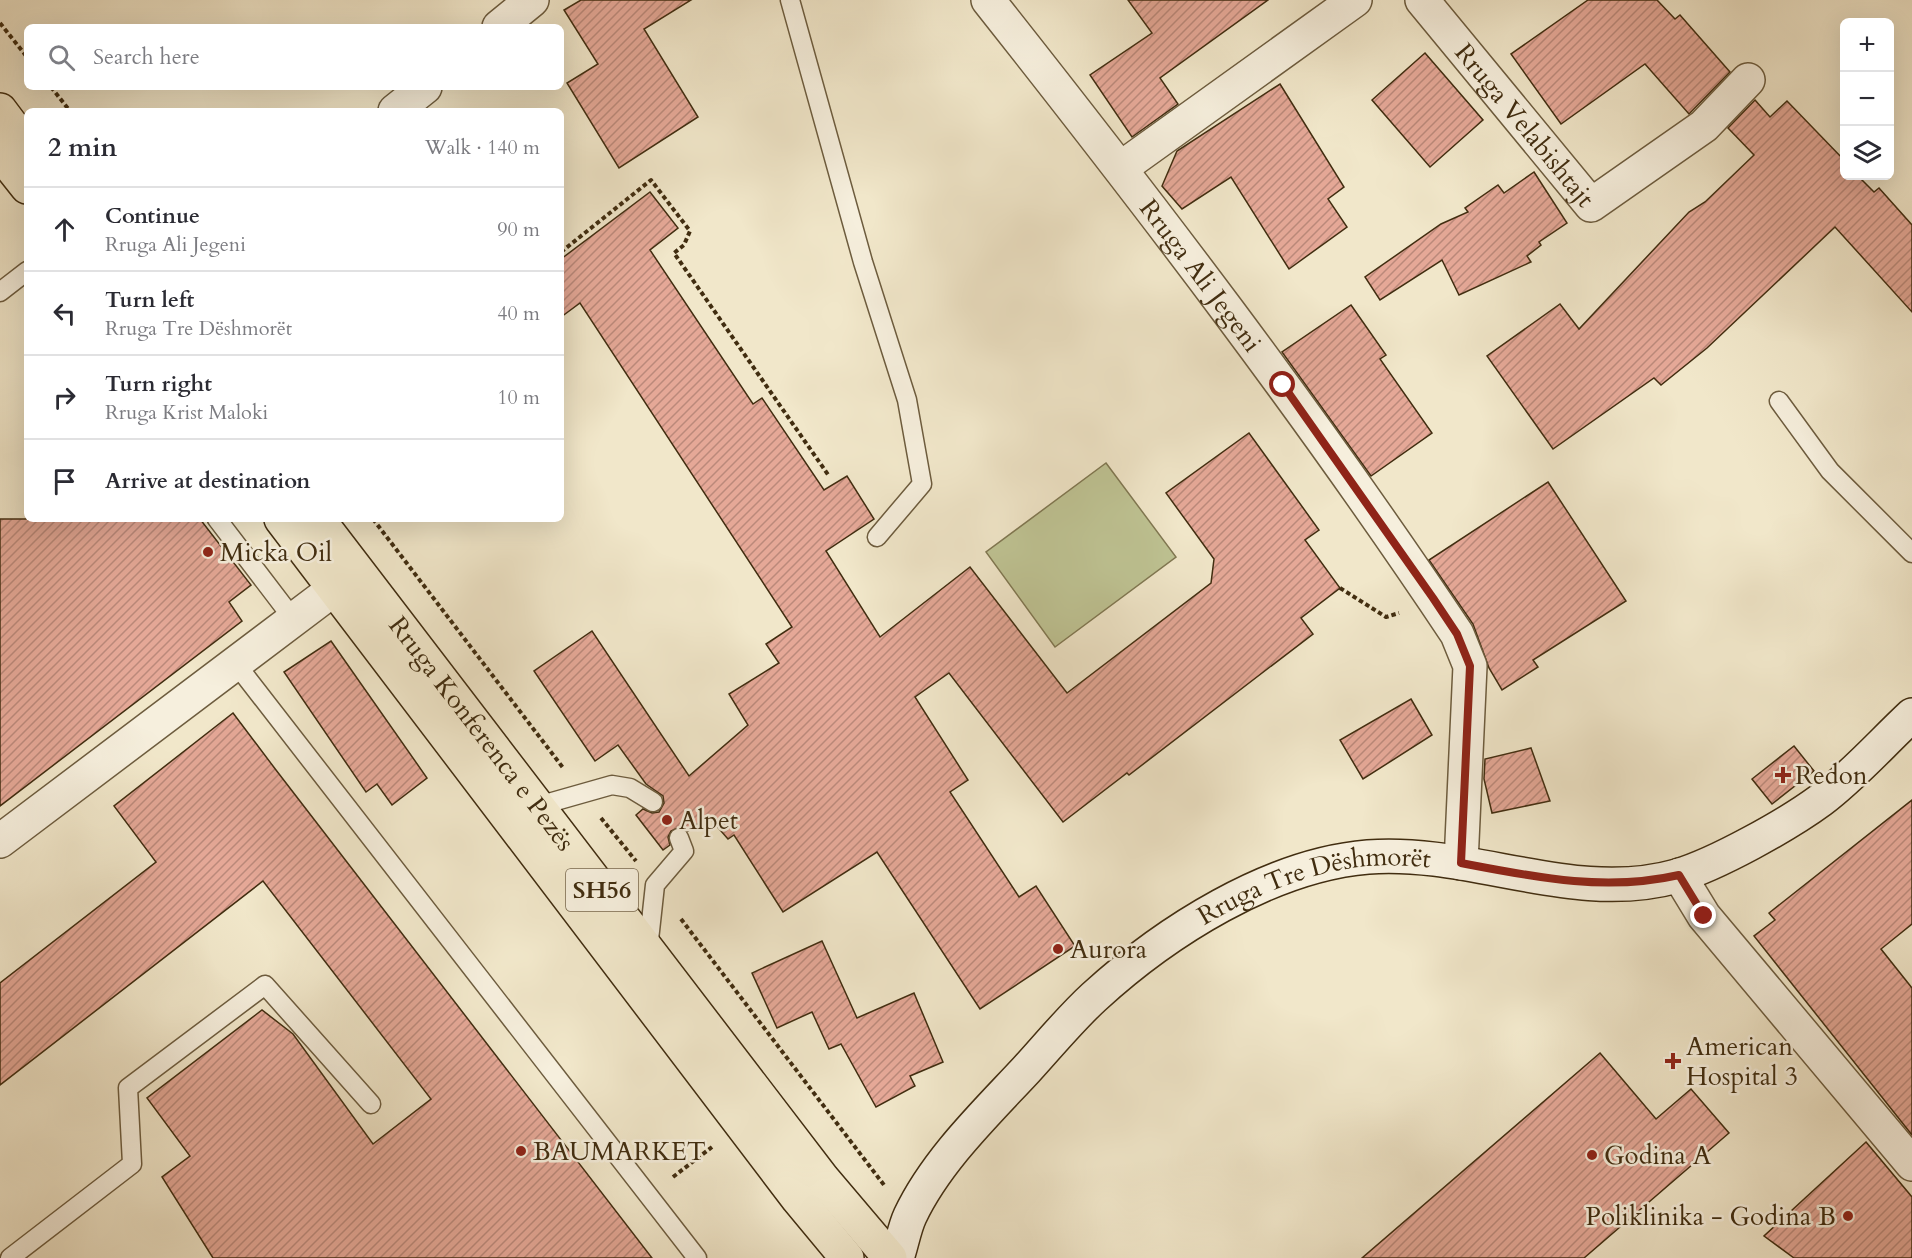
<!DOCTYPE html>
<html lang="en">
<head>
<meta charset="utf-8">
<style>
  :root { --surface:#fff; --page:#f7f7f7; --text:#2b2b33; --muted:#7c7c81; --line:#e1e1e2 }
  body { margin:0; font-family:Cardo,serif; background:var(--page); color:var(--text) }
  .controls { position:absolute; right:18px; top:18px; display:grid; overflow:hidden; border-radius:9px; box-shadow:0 6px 24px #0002 }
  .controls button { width:54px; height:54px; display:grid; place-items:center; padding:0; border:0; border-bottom:2px solid var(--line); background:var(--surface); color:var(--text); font:30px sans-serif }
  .stop { position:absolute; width:18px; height:18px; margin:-14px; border:4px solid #8f2418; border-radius:50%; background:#fff }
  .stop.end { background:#8f2418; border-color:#fff; box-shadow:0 2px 6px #0008 }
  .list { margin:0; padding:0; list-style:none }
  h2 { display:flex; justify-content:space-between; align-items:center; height:78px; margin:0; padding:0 24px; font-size:26px }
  h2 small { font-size:20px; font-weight:400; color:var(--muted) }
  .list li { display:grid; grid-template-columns:39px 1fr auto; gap:18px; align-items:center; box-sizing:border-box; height:84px; padding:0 24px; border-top:2px solid var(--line) }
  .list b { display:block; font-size:22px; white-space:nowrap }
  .list p { margin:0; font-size:20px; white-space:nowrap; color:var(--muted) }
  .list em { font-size:20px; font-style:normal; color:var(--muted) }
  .icon { flex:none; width:33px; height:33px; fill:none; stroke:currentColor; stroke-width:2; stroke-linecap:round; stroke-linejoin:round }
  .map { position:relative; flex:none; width:1912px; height:1258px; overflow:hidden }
  .search { position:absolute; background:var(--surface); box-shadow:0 6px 24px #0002; left:24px; top:24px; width:540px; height:66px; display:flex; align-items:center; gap:15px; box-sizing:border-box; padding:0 21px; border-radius:9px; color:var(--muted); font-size:22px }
  .panel { position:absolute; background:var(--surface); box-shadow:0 6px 24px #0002; left:24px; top:108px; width:540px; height:414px; border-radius:9px }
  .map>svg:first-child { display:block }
  .pitch { fill:#bfc494; stroke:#807852; stroke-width:1.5 }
  .building { fill:url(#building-hatch); stroke:#412d10; stroke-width:1.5 }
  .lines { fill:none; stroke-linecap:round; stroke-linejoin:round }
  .service-casing { stroke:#6d5c3e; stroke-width:21 }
  .minor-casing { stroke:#6d5c3e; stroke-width:36 }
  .secondary-casing { stroke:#412d10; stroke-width:36 }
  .primary-casing { stroke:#412d10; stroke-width:36 }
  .path { stroke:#412d10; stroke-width:4; stroke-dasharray:4.5 3; stroke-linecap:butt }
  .service { stroke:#f6efdd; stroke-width:18 }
  .minor { stroke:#f6efdd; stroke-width:33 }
  .secondary { stroke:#f6efdd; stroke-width:33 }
  .primary { stroke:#f1e7ca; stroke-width:33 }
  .route { stroke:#8f2418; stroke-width:8 }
  .poi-dot { fill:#8f2418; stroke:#f6efdd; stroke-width:2 }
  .labels { text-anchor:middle; stroke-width:5; stroke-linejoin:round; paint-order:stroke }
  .shield { fill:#f6efdd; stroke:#77674e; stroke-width:1.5 }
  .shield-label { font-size:24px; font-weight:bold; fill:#412d10 }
  .street-label { font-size:26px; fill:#412d10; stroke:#f6efdd }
  .poi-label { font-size:26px; fill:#412d10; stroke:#f6efdd; text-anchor:start }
</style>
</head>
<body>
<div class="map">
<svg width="1912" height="1258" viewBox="0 0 1912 1258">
  <defs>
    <pattern id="building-hatch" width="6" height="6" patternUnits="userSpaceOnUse" patternTransform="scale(1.5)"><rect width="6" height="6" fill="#e5a897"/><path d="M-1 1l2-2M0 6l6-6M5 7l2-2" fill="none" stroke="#bb897a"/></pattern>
  </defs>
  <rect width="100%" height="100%" fill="#f1e7ca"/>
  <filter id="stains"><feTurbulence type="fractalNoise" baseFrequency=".00333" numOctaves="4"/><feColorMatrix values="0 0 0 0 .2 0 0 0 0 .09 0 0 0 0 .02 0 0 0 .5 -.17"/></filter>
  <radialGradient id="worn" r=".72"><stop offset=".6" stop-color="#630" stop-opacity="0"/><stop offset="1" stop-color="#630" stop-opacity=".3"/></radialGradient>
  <!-- pitch -->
  <polygon class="pitch" points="1106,463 1176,557 1055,647 986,552"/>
  <!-- building -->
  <g class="building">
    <polygon points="581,0 691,0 644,29 698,117 619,168 567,83 598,64 564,10"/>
    <polygon points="1128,0 1268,0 1160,78 1178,104 1132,137 1090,75 1152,33"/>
    <polygon points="1588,0 1657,0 1675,19 1680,15 1730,72 1689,114 1645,64 1561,124 1511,54"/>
    <polygon points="1425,53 1483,120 1430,167 1372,100"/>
    <polygon points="1280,84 1344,187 1328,199 1347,227 1289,269 1231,177 1182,209 1162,186 1177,151"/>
    <polygon points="1755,100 1770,117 1787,101 1845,161 1845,176 1858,176 1874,192 1879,188 1912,225 1912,312 1835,227 1707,348 1661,385 1654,378 1553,449 1487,356 1560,304 1579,329 1689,212 1705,202 1754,155 1728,128"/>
    <polygon points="1534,172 1567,223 1539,242 1541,245 1527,256 1531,262 1459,295 1442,260 1380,300 1365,277 1441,224 1468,212 1465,208 1498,185 1504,193"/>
    <polygon points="650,192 678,228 650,250 753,404 762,398 824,490 847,476 874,519 826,551 880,637 970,567 1067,693 1211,583 1214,559 1166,493 1249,433 1319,530 1305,540 1340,588 1301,618 1313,634 1129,775 1127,773 1063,822 949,673 915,697 968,780 950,792 1019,897 1036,886 1075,946 980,1009 877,852 783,912 734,835 728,839 708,816 688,831 680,827 671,831 668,837 670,845 663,850 636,815 643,809 652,813 659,812 664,803 663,796 646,784 618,745 595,761 534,671 592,631 689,776 748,725 729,694 779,663 766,644 792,627 580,303 561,317 561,259"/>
    <polygon points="1351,305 1386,355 1380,359 1432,433 1371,476 1282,352"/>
    <polygon points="1548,482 1626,601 1533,660 1538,667 1502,690 1489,668 1473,624 1429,560"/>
    <polygon points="0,519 200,519 251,585 229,602 242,621 0,806"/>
    <polygon points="331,641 427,778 392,805 377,784 366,792 284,672"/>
    <polygon points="1411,699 1432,735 1363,779 1340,740"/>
    <polygon points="233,713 276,770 652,1258 213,1258 162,1177 190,1156 147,1098 262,1010 293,1034 373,1144 431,1099 263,881 0,1085 0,983 156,862 114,806"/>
    <polygon points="1794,746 1814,771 1772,804 1752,779"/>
    <polygon points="1531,748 1550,801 1492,813 1484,779 1485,759"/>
    <polygon points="1912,800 1912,924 1881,949 1912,988 1912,1135 1754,936 1775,920 1769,913"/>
    <polygon points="822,941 857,1018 914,993 943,1062 910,1076 915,1086 876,1107 841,1044 829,1049 812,1012 777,1028 752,973"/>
    <polygon points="1600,1053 1656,1119 1691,1089 1729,1133 1584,1258 1362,1258"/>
    <polygon points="1866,1142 1912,1197 1912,1258 1794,1258 1764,1236"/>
  </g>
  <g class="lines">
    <defs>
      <g id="service">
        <polyline points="790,0 863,262 907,400 922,484 877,537"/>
        <polyline points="0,292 27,271"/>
        <polyline points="1779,401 1830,471 1912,553"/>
        <polyline points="217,519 294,620"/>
        <polyline points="236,664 697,1258"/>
        <polyline points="538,806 612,785 630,788 653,802"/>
        <polyline points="648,949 655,885 684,851 679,838"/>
        <polyline points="10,1258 132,1164 128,1088 265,985 371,1104"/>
      </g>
      <g id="minor">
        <path id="s1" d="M 988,0 C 1151,206 1311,415 1457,634 L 1470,666 L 1461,863"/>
        <path id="s2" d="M 1422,0 L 1591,205 L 1704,126 L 1748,80"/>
        <polyline points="499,27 532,0"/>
        <polyline points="395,111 425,87"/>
        <polyline points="1121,168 1355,0"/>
        <polyline points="0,841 334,589"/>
        <polyline points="1679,875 1704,916 1912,1164"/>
      </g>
      <g id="secondary">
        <path id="s3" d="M 897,1258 C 902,1244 904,1229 910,1216 C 936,1161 985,1114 1026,1070 C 1048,1046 1070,1019 1094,997 C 1165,932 1270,865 1368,857 C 1472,849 1574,905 1677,876 C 1717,864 1787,825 1821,800 C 1853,776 1882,743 1912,715"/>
      </g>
      <g id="primary">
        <polyline points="0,110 27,146"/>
        <polyline points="0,153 27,187"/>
        <polyline points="281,519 798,1199 847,1258"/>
        <path id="s4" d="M 318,519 L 823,1179 L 890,1258"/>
      </g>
    </defs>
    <!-- service casing -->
    <use href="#service" class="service-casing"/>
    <!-- minor casing -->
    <use href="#minor" class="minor-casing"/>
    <!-- secondary casing -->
    <use href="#secondary" class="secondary-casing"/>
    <!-- primary casing -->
    <use href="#primary" class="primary-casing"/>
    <!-- path -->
    <g class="path">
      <polyline points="0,23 27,57"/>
      <polyline points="51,87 70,111"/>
      <polyline points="561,252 651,180 690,231 684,245 674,253 829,476"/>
      <polyline points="373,519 564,769"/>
      <polyline points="1340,588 1386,617 1399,613"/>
      <polyline points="601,818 636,861"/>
      <polyline points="681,919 884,1185"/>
      <polyline points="673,1177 712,1147"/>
    </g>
    <!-- service -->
    <use href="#service" class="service"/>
    <!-- minor -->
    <use href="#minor" class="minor"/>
    <!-- secondary -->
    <use href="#secondary" class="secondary"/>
    <!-- primary -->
    <use href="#primary" class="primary"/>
  </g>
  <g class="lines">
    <!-- route -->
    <path class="route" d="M 1283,385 L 1433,598 L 1457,634 L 1470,666 L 1461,863 C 1534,877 1605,892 1679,875 L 1704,916"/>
  </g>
  <!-- markers -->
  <g class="poi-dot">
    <circle cx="208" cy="552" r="6"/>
    <path d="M1780 766h6v6h6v6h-6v6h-6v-6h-6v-6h6z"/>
    <circle cx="667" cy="820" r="6"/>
    <circle cx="1058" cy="949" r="6"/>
    <path d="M1670 1052h6v6h6v6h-6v6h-6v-6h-6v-6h6z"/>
    <circle cx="521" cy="1151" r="6"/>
    <circle cx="1592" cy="1155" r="6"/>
    <circle cx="1848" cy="1216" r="6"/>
  </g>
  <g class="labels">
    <!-- shield labels -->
    <rect class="shield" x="566" y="869" width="72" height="42" rx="4.5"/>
    <g class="shield-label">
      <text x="602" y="898">SH56</text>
    </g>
    <!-- street labels -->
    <g class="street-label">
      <text dy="9" stroke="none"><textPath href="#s2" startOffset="162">Rruga Velabishtajt</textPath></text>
      <text dy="9" stroke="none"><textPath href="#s1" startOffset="348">Rruga Ali Jegeni</textPath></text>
      <text dy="9" stroke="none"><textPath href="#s4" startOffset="270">Rruga Konferenca e Pezës</textPath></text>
      <text dy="9" stroke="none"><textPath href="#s3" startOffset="585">Rruga Tre Dëshmorët</textPath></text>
    </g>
    <!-- poi labels -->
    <g class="poi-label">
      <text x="220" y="561">Micka Oil</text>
      <text x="1795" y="784">Redon</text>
      <text x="679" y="829">Alpet</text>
      <text x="1070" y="958">Aurora</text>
      <text x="1686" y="1055">American<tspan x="1686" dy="30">Hospital 3</tspan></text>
      <text x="533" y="1160">BAUMARKET</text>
      <text x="1604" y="1164">Godina A</text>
      <text x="1836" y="1225" text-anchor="end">Poliklinika - Godina B</text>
    </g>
  </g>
  <rect width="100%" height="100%" filter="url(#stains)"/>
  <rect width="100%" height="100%" fill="url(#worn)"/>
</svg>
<div class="controls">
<button>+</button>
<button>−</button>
<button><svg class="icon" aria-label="layers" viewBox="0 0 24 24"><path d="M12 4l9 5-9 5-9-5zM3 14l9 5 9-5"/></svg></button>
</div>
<div class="stop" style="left:1283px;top:385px"></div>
<div class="stop end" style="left:1704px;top:916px"></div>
<div class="search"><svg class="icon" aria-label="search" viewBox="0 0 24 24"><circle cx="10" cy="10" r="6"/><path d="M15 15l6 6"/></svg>Search here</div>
<section class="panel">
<h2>2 min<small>Walk · 140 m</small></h2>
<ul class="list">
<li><svg class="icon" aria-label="ahead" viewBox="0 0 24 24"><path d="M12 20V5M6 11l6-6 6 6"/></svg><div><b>Continue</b><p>Rruga Ali Jegeni</p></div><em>90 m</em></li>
<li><svg class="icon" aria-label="left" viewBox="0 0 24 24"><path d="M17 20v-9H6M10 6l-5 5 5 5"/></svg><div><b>Turn left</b><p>Rruga Tre Dëshmorët</p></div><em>40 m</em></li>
<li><svg class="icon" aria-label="right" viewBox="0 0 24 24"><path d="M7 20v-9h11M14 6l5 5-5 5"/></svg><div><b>Turn right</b><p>Rruga Krist Maloki</p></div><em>10 m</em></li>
<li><svg class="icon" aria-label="arrive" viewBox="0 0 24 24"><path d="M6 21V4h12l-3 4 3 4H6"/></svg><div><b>Arrive at destination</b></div></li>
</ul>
</section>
</div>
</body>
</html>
